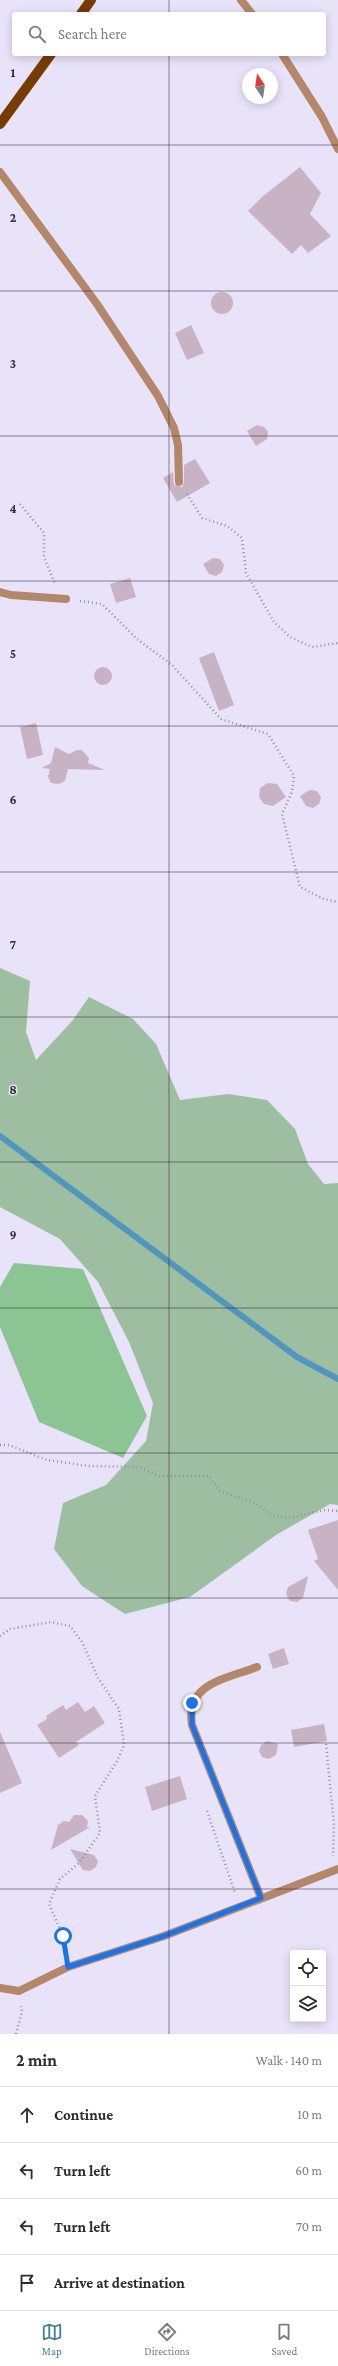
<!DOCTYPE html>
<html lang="en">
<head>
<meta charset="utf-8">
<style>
  :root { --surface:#fff; --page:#f2f2f3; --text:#2b2b33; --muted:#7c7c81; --line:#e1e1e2; --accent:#3f8391 }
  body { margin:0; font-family:"Crimson Pro",serif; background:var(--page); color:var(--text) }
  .controls { position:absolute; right:12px; bottom:12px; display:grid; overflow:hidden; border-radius:4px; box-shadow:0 2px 10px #0003 }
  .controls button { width:36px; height:36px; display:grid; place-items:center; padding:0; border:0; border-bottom:1px solid var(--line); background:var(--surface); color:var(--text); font:20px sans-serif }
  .compass { position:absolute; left:242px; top:68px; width:36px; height:36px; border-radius:50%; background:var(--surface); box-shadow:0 2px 10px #0003; rotate:347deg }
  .stop { position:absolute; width:12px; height:12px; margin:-9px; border:3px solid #1a73e8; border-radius:50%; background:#fff }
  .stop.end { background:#1a73e8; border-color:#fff; box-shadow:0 1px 4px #0008 }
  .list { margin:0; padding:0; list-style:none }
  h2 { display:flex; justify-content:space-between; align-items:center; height:52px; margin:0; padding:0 16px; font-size:17px }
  h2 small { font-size:13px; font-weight:400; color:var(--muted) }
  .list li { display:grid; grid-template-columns:26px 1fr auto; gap:12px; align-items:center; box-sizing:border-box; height:56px; padding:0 16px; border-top:1px solid var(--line) }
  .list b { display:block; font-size:15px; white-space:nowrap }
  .list em { font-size:13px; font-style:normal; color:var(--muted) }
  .icon { flex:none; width:22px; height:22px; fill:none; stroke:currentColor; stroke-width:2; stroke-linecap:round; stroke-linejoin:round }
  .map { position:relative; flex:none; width:338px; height:2034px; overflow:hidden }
  .search { position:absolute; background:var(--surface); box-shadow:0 2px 10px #0003; left:12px; right:12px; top:12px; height:44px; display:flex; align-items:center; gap:10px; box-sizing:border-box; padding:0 14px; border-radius:4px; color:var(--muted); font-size:15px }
  .sheet { height:276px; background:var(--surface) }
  nav { display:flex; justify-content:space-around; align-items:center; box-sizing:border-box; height:56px; border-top:1px solid var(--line); background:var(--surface); font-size:11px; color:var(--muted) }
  nav a { display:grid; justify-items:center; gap:2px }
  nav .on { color:var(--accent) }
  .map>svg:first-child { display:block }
  .green { fill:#9dbea0 }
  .forest { fill:#8dc493 }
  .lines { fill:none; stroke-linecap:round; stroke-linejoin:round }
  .stream { stroke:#5197bd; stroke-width:6 }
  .building { fill:#c7b3c3 }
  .path { stroke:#9490a0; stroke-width:2.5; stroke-dasharray:1 3; stroke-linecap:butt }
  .minor { stroke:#b3886a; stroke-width:8 }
  .primary { stroke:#773c02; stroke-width:10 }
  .route { stroke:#1a73e8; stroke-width:5 }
  .grid { fill:none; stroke:#2f2c35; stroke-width:1; stroke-opacity:0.55 }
  .grid-label { font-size:13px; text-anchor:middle; font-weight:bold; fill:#2f2c35; stroke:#e9e3fa; stroke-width:3; stroke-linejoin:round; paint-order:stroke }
</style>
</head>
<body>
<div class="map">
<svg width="338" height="2034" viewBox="0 0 338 2034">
  <rect width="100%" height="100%" fill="#e9e3fa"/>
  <!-- green -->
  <polygon class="green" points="0,968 30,981 26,1032 36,1060 73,1020 89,997 133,1019 156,1044 180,1100 228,1094 267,1100 295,1129 308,1164 324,1184 338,1183 338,1505 330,1504 276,1535 190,1597 125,1614 82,1586 54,1549 63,1503 106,1485 146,1441 153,1403 129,1342 98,1282 60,1239 0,1207"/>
  <!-- forest -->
  <polygon class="forest" points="14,1263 83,1269 147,1416 123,1458 39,1422 0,1327 0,1287"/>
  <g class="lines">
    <!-- stream -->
    <polyline class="stream" points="0,1136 297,1357 338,1379"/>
  </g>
  <!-- building -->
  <g class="building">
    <polygon points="300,167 321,193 310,214 331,236 308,253 301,245 292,254 248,211 263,196"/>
    <circle cx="222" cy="303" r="11"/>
    <polygon points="191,325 204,353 187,360 175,333"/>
    <polygon points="257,425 264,427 268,432 267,439 256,446 247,431"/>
    <polygon points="195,459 210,483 177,502 163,478 173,472 174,485 182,487 184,482 184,465"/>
    <polygon points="213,558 220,559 224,565 222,572 216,576 209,574 203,564"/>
    <polygon points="130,578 136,597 116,603 110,584"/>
    <polygon points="214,652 234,705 219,711 199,658"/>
    <circle cx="103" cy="676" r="9"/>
    <polygon points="36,723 43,755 27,759 20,727"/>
    <polygon points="55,747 69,754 77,750 82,750 89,758 88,763 105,770 68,769 65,781 59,784 51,783 48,777 50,769 42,768 51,763"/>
    <polygon points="268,783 277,784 286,797 273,806 264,804 259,797 260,788"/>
    <polygon points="310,790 317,791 321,797 319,804 313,808 306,806 300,796"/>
    <polygon points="338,1520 338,1590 314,1561 318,1559 308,1530"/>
    <polygon points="308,1576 303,1598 297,1602 290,1601 286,1594 288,1587"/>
    <polygon points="284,1648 289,1664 273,1669 268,1654"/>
    <polygon points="78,1702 85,1712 94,1706 105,1723 76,1742 79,1745 59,1758 37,1725 47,1719 46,1716 63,1705 66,1710"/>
    <polygon points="324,1724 327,1741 294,1747 291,1730"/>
    <polygon points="0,1732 22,1783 0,1793"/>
    <polygon points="267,1741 278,1744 276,1755 269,1759 262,1757 259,1751 261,1745"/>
    <polygon points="180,1776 187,1799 152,1811 145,1787"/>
    <polygon points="74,1815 82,1815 88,1821 87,1827 90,1827 51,1850 58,1825 64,1821 69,1822"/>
    <polygon points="70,1849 94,1855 98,1861 96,1867 90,1871 83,1870"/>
  </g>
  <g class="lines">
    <!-- path -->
    <g class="path">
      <polyline points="187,494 202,518 227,526 242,538 246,573 274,622 290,637 312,647 338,643"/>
      <polyline points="20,504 44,533 44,557 55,584"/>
      <polyline points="80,601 102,604 137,639 172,665 221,719 268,734 294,776 292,792 282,814 300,887 324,899 338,902"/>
      <polyline points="0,1445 9,1445 47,1460 89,1466 139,1467 160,1476 209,1476 220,1491 257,1504 271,1515 291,1518 324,1510 338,1511"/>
      <polyline points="0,1636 10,1629 51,1622 70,1626 82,1642 98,1678 119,1709 124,1745 117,1761 95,1796 100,1833 79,1863 60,1879 49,1904 63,1936 66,1953"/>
      <polyline points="326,1744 334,1825 333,1856"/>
      <polyline points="207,1811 235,1893"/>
      <polyline points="16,2034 22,2011 21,2005"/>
    </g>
    <!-- minor -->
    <g class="minor">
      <polyline points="241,0 252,14"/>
      <polyline points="282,54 322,117 338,149"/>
      <polyline points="0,172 97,304 158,396 174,428 178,445 179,482"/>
      <polyline points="0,592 11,595 66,599"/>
      <path d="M 257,1667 C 226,1679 185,1683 192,1725 L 261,1898"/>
      <polyline points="0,1988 19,1991 68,1967 164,1936 338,1869"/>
    </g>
    <!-- primary -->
    <g class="primary">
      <polyline points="81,14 91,0"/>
      <polyline points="0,124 51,54"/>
    </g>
  </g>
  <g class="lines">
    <!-- route -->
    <polyline class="route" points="63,1936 68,1967 164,1936 261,1898 192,1725 192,1703"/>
  </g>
  <!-- grid -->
  <path class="grid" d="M 169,0 L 169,14M 169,54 L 169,2034M 0,145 L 338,145M 0,291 L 338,291M 0,436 L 338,436M 0,581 L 338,581M 0,726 L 338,726M 0,872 L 338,872M 0,1017 L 338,1017M 0,1162 L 338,1162M 0,1308 L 338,1308M 0,1453 L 338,1453M 0,1598 L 338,1598M 0,1743 L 338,1743M 0,1889 L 338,1889"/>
  <g class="grid-label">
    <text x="13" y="77">1</text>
    <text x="13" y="222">2</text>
    <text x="13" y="368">3</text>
    <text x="13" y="513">4</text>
    <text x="13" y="658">5</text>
    <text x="13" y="804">6</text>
    <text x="13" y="949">7</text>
    <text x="13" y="1094">8</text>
    <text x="13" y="1239">9</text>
  </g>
</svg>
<div class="controls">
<button><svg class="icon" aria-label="locate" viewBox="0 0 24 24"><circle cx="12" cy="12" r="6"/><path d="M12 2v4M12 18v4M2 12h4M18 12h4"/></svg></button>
<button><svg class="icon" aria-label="layers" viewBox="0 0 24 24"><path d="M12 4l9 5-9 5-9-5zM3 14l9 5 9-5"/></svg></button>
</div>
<svg class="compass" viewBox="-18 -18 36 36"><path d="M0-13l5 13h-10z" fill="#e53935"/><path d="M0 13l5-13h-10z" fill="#7c7c81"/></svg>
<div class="stop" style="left:63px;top:1936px"></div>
<div class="stop end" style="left:192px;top:1703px"></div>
<div class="search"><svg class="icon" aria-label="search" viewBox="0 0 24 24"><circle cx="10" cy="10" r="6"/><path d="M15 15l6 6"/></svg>Search here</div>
</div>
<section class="sheet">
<h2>2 min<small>Walk · 140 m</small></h2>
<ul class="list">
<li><svg class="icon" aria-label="ahead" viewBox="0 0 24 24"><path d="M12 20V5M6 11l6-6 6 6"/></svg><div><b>Continue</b></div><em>10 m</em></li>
<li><svg class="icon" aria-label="left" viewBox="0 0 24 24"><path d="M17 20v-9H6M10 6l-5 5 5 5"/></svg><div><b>Turn left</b></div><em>60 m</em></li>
<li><svg class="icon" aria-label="left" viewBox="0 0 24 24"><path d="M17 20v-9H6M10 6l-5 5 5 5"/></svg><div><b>Turn left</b></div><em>70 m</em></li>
<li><svg class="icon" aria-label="arrive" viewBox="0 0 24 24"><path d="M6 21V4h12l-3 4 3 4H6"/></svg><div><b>Arrive at destination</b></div></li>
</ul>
</section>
<nav>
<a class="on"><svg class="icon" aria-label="map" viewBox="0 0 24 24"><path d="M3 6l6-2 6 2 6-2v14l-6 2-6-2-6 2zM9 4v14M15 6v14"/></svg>Map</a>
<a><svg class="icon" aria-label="directions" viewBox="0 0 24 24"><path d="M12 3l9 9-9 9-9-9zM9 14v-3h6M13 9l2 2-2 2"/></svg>Directions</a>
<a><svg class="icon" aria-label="saved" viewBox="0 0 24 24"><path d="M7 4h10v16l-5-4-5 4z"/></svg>Saved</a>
</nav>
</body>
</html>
